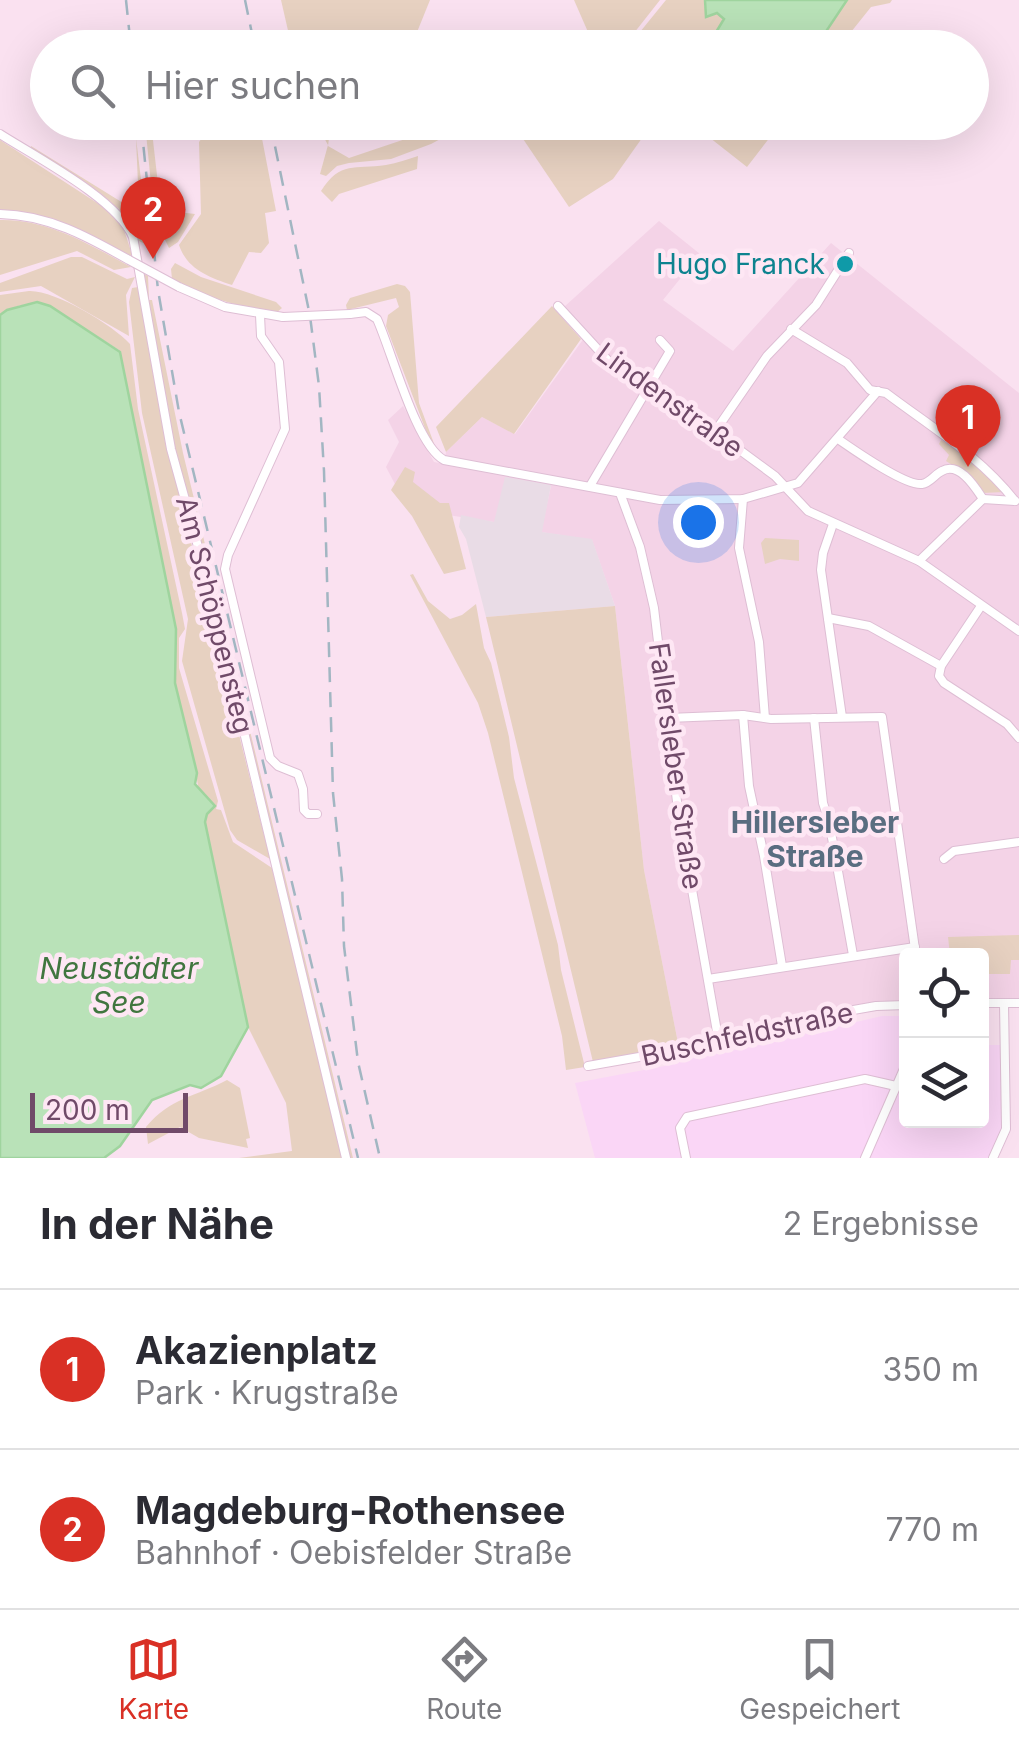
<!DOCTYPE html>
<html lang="de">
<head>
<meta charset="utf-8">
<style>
  :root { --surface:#fff; --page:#f7f7f7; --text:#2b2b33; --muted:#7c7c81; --line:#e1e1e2; --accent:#d93025 }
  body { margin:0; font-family:Inter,sans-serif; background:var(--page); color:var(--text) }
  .controls { position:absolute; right:30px; bottom:30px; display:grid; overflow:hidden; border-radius:10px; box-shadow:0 10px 40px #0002 }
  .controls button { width:90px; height:90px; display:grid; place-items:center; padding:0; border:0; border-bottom:2px solid var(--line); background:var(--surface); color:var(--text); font:50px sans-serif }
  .scale { position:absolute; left:30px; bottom:25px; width:158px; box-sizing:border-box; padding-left:10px; border:5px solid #704a69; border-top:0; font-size:28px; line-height:35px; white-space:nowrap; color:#704a69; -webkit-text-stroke:8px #fee7f4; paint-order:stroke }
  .you { position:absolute; left:698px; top:522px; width:35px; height:35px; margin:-25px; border:8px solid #fff; border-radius:50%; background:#1a73e8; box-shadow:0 0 0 15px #1a73e833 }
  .badge { display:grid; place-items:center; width:65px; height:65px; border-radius:50%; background:var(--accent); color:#fff; font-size:32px; font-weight:700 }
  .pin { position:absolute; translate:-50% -82px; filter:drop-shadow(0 2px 5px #0008) }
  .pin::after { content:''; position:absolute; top:52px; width:35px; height:30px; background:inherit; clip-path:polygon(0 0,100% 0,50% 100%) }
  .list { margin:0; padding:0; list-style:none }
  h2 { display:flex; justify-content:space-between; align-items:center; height:130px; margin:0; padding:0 40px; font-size:42px }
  h2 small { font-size:32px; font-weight:400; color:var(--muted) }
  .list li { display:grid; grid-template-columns:65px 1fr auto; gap:30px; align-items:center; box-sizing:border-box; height:160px; padding:0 40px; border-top:2px solid var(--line) }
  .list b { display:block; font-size:38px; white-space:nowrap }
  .list p { margin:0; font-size:32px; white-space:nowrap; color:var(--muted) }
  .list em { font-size:32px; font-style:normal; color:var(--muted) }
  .icon { flex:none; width:55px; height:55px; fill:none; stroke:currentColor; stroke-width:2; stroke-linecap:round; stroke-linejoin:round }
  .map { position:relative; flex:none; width:1019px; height:1158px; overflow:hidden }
  .search { position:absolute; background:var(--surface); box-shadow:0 10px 40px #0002; left:30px; right:30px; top:30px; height:110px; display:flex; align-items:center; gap:25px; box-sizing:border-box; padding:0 35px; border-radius:55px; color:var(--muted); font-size:38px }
  .sheet { height:450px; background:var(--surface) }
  nav { display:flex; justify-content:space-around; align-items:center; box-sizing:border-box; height:140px; border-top:2px solid var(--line); background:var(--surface); font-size:28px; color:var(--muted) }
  nav a { display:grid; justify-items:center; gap:5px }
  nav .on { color:var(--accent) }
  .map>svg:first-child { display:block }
  .residential { fill:#f4d3e7 }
  .commercial { fill:#fad6f6 }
  .industrial { fill:#e9dce6 }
  .green { fill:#e7d1c1 }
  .water { fill:#b9e2b8; stroke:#9fd49e; stroke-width:2.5 }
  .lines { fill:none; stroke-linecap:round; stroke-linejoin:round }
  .minor-casing { stroke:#debed4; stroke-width:10 }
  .minor { stroke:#fff; stroke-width:8 }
  .rail { stroke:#a2b6c2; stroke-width:2.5; stroke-dasharray:15 10; stroke-linecap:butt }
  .minor-bridge-casing { stroke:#debed4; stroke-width:10; stroke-linecap:butt }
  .minor-bridge { stroke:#fff; stroke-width:8 }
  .culture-dot { fill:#0f9aa8; stroke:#fee7f4; stroke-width:4 }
  .labels { text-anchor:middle; stroke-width:9; stroke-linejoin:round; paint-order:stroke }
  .culture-label { font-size:28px; fill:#0d838f; stroke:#fee7f4; text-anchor:end }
  .street-label { font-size:28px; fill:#704a69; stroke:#fee7f4 }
  .neighbourhood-label { font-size:30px; font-weight:bold; fill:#596d80; stroke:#fee7f4 }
  .water-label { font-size:30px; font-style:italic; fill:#40763f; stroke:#fee7f4 }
</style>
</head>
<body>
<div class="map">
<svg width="1019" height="1158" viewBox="0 0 1019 1158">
  <rect width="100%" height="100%" fill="#fae1f0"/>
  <!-- residential -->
  <polygon class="residential" points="659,221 700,254 663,300 733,351 831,243 1019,393 1019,998 982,999 982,956 906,956 906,1001 882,1001 779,1020 720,1040 679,1048 644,870 615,606 592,540 541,532 551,486 494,522 408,509 386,467 399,442 388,420 403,406 434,462 444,464 446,452 482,417 515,434 587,334 564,307"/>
  <!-- commercial -->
  <polygon class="commercial" points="882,1016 906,1016 906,1120 982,1120 982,1045 1001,1045 1002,1128 988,1158 595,1158 575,1083 665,1066 665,1062 726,1052"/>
  <!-- industrial -->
  <polygon class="industrial" points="505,477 551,485 542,532 592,539 615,606 486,617 466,539 459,527 461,515 494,522"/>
  <!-- green -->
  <g class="green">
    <polygon points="281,0 430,0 411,47 292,48"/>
    <polygon points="574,0 660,0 623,47 595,48"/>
    <polygon points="666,0 705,0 704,6 722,14 723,23 707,47 627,48"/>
    <polygon points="847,0 892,0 890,3 871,7 839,47 815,47"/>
    <path d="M 214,122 L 259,123 L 276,211 L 265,213 L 269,243 L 261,253 L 249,252 L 232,285 C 208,277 187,269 179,245 L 201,214 L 199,142 Z"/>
    <path d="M 145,123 L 151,123 L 161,210 L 195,214 L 178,242 L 169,248 C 160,228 146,207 154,185 L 151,184 Z"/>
    <polygon points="316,123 331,123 328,146 349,158 447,125 493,125 486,128 463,127 431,144 391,159 349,163 337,166 326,176 320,174 328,145"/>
    <polygon points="525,123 650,122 652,124 613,179 569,207 517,130"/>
    <polygon points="691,123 748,124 764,130 771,123 781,123 747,167"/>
    <polygon points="136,138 149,246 139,241 142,262 132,227 118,208 31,151 31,146 136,211 139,208"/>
    <polygon points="0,140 108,210 122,224 133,257 52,218 0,210"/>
    <path d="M 418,156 L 417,169 L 339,194 L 332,202 L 321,191 C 341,160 354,170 386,165 C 397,163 408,159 418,156 Z"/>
    <path d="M 0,220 C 49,219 90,245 131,267 L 114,270 L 77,251 L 0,275 Z"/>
    <polygon points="71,257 82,257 127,279 135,277 126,295 129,336 41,286 0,292 0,283"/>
    <path d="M 175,263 L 201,277 L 276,302 L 282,308 L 276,313 C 238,307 206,297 172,279 L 171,269 Z"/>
    <polygon points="141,272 148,276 149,300 152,300 183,453 353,1158 349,1158 193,511 176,455"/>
    <polygon points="397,284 405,286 410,292 419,403 436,449 433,449 386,326 388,315 399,307 396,298 347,310 346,305 350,298"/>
    <polygon points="138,287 167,446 270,859 237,840 230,830 182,661 188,619 142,413 129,302 132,288"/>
    <path d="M 29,291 C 55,290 113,325 130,344 L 138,409 L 182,613 L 185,629 L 179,638 L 179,668 L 218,801 L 216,809 L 221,810 L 233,842 L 272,868 L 342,1158 L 239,1158 L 292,1151 L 286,1103 L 248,1027 L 205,821 C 208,805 195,790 197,772 L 175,683 L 176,629 L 121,355 L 119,350 L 50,306 C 33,301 15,304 0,315 L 0,295 Z"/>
    <polygon points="552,306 581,339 514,434 482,417 446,452 436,427"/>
    <polygon points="941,440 967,455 1005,492 982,493 966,474 946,461 949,455 939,444"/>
    <polygon points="405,467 415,472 413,482 440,503 449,503 466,569 444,574 412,516 391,490"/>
    <polygon points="765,538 799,540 799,561 780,559 765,564 761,543"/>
    <polygon points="413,574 428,601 450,619 462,615 476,604 484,648 491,663 509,737 514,778 558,945 561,970 585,1067 566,1070 562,1036 488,733 478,703 410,575"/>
    <polygon points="615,606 644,870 679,1048 593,1062 486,617"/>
    <polygon points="1019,935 1019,960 1011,960 1010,974 982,974 982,956 950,955 948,937"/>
    <path d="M 227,1080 L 240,1088 L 250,1138 L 246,1139 L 248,1148 L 199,1138 L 180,1127 L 148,1144 L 146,1127 C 171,1097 195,1097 227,1080 Z"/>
  </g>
  <!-- water -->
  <g class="water">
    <polygon points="705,0 847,0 815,48 707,47 724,19 717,13 706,17"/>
    <polygon points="37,302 50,306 120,352 176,629 175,683 197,773 195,784 215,806 207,814 205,822 248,1027 221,1076 201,1088 190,1085 152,1100 120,1146 104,1158 0,1158 0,315 7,310"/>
  </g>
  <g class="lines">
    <defs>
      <g id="minor">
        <path d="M 0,134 C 36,157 117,199 133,237 L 171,449 L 210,590 L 346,1158"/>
        <path d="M 0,214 C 49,215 88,237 129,260"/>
        <polyline points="179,287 225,307 283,317"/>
        <polyline points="558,306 614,367 669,398 775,476 808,511 919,561 1019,631"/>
        <path d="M 350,314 L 366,312 L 377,319 C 392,352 416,445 444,460 L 660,500 L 743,499 L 798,483 L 878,391"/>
        <polyline points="260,315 261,336 279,362 285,429 228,555 225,569 270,758 278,766 298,774 303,789 304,810 308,814 317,814"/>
        <path d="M 791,329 L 847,363 L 870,390 L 886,393 C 931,427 980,456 1015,501"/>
        <polyline points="714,433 767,356 816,305 849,253"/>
        <path d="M 838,439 C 854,450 905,486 922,484 C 930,483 935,474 942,471 C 959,461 975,487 983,499"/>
        <polyline points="590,486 670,351 660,340"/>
        <polyline points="620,493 640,547 654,608 678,810 719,1043"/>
        <polyline points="743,499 739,548 759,642 765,718"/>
        <polyline points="833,524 823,553 821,570 842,717"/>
        <polyline points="919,561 983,499 1015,501"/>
        <polyline points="981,606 941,666 939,676 944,683 1007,724 1019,738"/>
        <polyline points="828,618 869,626 941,666"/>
        <polyline points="743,715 749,786 764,856 782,966"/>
        <polyline points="668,718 743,715 771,719 882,717 916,956"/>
        <polyline points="814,718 823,803 829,821 853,955"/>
        <polyline points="944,859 954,851 1019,842"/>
        <polyline points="708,979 915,947"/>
        <polyline points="982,1003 1019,1003"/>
        <polyline points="588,1066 719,1043 780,1023 876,1006 906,1005"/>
        <polyline points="686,1158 680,1128 687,1117 865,1079 896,1086"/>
        <polyline points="865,1158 906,1064"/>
        <polyline points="993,1158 1006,1129 1004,1003"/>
      </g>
    </defs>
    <!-- minor casing -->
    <use href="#minor" class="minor-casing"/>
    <!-- minor -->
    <use href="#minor" class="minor"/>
    <!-- rail -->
    <g class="rail">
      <polyline points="126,0 131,48"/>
      <polyline points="245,0 255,48"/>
      <polyline points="141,122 158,290 179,412 358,1158"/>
      <polyline points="270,122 310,316 319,386 324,471 333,793 342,879 344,946 358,1062 380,1158"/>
    </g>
    <defs>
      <g id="minor-bridge">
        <polyline points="129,260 179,287"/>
        <polyline points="283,317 350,314"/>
      </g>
    </defs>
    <!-- minor-bridge casing -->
    <use href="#minor-bridge" class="minor-bridge-casing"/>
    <!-- minor-bridge -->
    <use href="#minor-bridge" class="minor-bridge"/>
  </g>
  <!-- markers -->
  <circle class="culture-dot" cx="845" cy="264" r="10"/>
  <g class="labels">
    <!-- culture labels -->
    <g class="culture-label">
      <text x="825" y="274">Hugo Franck</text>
    </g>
    <!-- street labels -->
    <g class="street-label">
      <text transform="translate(670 400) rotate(36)" y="10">Lindenstraße</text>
      <text transform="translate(215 615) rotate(76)" y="10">Am Schöppensteg</text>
      <text transform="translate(676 766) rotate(82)" y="10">Fallersleber Straße</text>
      <text transform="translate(747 1034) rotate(-12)" y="10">Buschfeldstraße</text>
    </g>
    <!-- neighbourhood labels -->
    <g class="neighbourhood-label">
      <text x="815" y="833">Hillersleber<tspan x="815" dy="34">Straße</tspan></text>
    </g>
    <!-- water labels -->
    <g class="water-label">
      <text x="119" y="979">Neustädter<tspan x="119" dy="34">See</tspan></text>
    </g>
  </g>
</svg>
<div class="controls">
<button><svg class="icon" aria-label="locate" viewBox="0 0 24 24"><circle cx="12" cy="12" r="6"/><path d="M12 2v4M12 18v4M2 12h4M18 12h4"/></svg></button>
<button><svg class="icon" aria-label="layers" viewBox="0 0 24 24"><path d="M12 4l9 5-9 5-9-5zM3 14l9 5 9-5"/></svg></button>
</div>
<div class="scale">200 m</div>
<div class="you"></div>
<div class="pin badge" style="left:968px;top:467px">1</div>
<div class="pin badge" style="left:153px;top:259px">2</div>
<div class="search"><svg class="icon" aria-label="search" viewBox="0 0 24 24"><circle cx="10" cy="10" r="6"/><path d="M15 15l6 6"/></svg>Hier suchen</div>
</div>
<section class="sheet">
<h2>In der Nähe<small>2 Ergebnisse</small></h2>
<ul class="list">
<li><span class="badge">1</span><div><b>Akazienplatz</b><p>Park · Krugstraße</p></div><em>350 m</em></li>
<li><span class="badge">2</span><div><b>Magdeburg-Rothensee</b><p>Bahnhof · Oebisfelder Straße</p></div><em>770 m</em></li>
</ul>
</section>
<nav>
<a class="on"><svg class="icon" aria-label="map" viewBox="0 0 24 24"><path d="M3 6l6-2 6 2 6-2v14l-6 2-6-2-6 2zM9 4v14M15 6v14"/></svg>Karte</a>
<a><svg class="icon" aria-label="directions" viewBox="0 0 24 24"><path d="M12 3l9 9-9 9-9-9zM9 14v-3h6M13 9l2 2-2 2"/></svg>Route</a>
<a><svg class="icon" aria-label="saved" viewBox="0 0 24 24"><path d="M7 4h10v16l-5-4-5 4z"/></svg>Gespeichert</a>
</nav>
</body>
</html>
